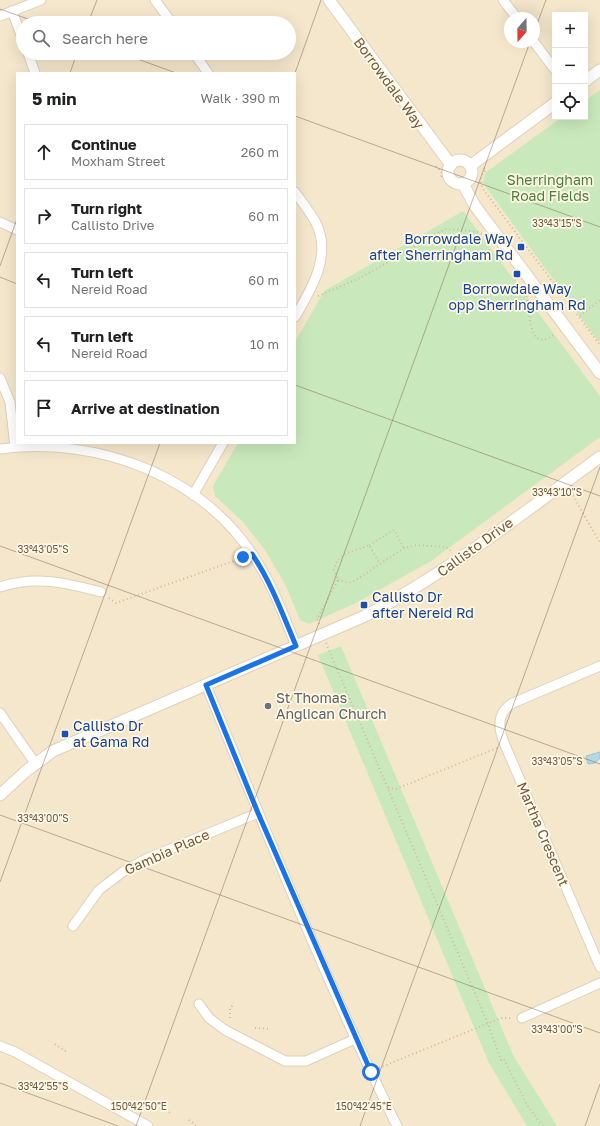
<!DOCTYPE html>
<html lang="en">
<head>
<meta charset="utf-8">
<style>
  :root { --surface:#fff; --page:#f2f2f2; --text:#202124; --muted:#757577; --line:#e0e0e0 }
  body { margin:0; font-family:"Golos Text",sans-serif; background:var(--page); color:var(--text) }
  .controls { position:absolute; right:12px; top:12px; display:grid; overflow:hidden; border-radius:0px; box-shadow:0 4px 16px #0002 }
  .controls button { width:36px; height:36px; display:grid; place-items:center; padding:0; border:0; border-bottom:1px solid var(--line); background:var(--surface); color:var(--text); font:20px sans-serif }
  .compass { position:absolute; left:504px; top:12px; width:36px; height:36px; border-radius:50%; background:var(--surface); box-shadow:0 4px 16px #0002; rotate:200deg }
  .stop { position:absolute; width:12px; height:12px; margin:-9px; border:3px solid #1a73e8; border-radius:50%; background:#fff }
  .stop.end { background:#1a73e8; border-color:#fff; box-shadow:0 1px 4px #0008 }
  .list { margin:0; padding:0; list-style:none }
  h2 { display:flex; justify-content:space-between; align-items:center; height:52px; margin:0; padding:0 16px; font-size:17px }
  h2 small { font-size:13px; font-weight:400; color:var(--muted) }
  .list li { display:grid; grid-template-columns:26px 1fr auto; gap:12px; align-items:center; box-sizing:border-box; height:56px; margin:0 8px 8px; padding:0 8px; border:1px solid var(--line); border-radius:0px }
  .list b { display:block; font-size:15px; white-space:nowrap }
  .list p { margin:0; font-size:13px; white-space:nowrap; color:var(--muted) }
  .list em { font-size:13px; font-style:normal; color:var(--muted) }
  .icon { flex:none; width:22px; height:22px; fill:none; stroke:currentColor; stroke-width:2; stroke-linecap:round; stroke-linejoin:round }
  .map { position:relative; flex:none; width:600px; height:1126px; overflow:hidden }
  .search { position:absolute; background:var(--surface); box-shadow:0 4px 16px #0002; left:16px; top:16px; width:280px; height:44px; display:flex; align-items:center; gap:10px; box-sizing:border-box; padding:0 14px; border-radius:22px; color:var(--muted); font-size:15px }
  .panel { position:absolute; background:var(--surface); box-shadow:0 4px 16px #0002; left:16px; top:72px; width:280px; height:372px; border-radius:0px }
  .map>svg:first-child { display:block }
  .residential { fill:#f4e7cc; fill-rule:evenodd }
  .green { fill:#c9e9bc }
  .water { fill:#b2d8e6; stroke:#98c6d8 }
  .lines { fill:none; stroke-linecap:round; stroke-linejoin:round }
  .minor-casing { stroke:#e0d0ba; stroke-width:11 }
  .tertiary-casing { stroke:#e0d0ba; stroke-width:13 }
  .path { stroke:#d6b898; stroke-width:2; stroke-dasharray:1 3; stroke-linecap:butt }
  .minor { stroke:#fff; stroke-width:9 }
  .tertiary { stroke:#fff; stroke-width:11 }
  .route { stroke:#1a73e8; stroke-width:5 }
  .ticks { fill:none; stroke:#725b46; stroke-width:1; stroke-opacity:0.45 }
  .transit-dot { fill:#1a4fb4; stroke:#fff8e4; stroke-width:1.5 }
  .worship-dot { fill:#6b7280; stroke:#fff8e4; stroke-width:1.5 }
  .labels { text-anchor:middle; stroke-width:3.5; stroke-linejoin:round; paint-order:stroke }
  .street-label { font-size:14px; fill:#725b46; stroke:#fff8e4 }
  .park-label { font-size:14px; fill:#4b7e40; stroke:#fff8e4 }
  .transit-label { font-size:14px; fill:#164399; stroke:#fff8e4; text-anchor:start }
  .worship-label { font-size:14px; fill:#5b616d; stroke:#fff8e4; text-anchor:start }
  .ticks-label { font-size:10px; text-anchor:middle; fill:#725b46; stroke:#fff8e4; stroke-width:3.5; stroke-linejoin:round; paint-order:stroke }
</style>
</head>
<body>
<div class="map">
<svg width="600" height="1126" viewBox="0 0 600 1126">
  <rect width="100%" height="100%" fill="#fdf4dd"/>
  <!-- residential -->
  <path class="residential" d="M 0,0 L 600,0 L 600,1126 L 0,1126 ZM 555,15 L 585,15 L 585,117 L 555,117 ZM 510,18 L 534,18 L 534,42 L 510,42 ZM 23,23 L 289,23 L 289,53 L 23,53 ZM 17,73 L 295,73 L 295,443 L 17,443 Z"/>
  <!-- green -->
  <g class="green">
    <polygon points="600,90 600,341 598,341 483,183 485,173 562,117 585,117 585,101"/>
    <polygon points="463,211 600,396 600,437 431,561 356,603 309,624 300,620 286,586 265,550 243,522 215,496 213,486 238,443 295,443 295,342 324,291"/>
    <polygon points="341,646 513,1055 557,1126 527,1126 489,1063 318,655"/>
  </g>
  <!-- water -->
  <polygon class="water" points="600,752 600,758 595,763 588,764 586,756"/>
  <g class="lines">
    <defs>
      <g id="minor">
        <polyline points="155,0 172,23"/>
        <polyline points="503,0 517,18"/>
        <polyline points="12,11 23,40"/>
        <polyline points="0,16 41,0"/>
        <polyline points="534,42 555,70"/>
        <polyline points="28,53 35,73"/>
        <polyline points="194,53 208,73"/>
        <path d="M 295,192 C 302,202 309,211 315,221 C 333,254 312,288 295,317"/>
        <polyline points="0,222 17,230"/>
        <polyline points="0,378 10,402 15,447"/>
        <path d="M 0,449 C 98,436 205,476 258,563 C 274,589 285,618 296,646"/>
        <polyline points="193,495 223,443"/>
        <path d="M 0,587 C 35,575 67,583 101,592"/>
        <path d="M 600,666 L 513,703 C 496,713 498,729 505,745 L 600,967"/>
        <path d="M 206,685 C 267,833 326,982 397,1126"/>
        <polyline points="0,713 35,763"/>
        <polyline points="73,926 99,890 124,871 146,859 258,813"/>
        <polyline points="199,1004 209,1018 225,1030 285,1061 306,1061 355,1039"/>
        <polyline points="522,1018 600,983"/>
        <polyline points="0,1046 15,1052 148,1126"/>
      </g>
      <g id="tertiary">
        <polyline points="329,0 451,165"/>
        <polyline points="585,81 600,70"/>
        <circle cx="460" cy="172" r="12"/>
        <polyline points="470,166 555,103"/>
        <polyline points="463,184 475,206 600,373"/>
        <path d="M 0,795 L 26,771 L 53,751 L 367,615 C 450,571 524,512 600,457"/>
      </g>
    </defs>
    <!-- minor casing -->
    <use href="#minor" class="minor-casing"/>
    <!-- tertiary casing -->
    <use href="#tertiary" class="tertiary-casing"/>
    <!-- path -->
    <g class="path">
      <polyline points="436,166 442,173 441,178"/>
      <path d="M 484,168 L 486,170 C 480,175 480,182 483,189 L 600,345"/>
      <path d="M 515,280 C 518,284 524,290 526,295 C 531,308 526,354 554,335"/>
      <polyline points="318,296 360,278 445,229 461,230 478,232 482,234"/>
      <polyline points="580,316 600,300"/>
      <polyline points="571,492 600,543"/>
      <polyline points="369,545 394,530 404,548"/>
      <polyline points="338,580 349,583 356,580 404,548 417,545 446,547 452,552"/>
      <polyline points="109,598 116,603 242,558"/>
      <path d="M 319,624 L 317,619 L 338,580 L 334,570 C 338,550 354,553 369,545 L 380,564"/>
      <polyline points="326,643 488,1024 501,1060 504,1059 526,1103 542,1126"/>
      <polyline points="388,788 396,789 497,748"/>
      <polyline points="230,1018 230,1009 234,1003"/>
      <polyline points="255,1028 271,1029"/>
      <polyline points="55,1044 67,1052"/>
      <polyline points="379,1068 501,1018 512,1018"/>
      <polyline points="163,1107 170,1113"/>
      <polyline points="189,1120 196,1126"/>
    </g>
    <!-- minor -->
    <use href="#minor" class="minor"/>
    <!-- tertiary -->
    <use href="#tertiary" class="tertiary"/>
  </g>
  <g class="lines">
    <!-- route -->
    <path class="route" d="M 243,557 L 252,554 C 271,582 283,615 296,646 L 206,685 L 258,813 L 371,1072"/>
  </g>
  <!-- ticks -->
  <path class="ticks" d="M 0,9 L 39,23M 88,23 L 97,0M 534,32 L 546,0M 121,53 L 176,73M 70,73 L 77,53M 295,73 L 321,0M 295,116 L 600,227M 0,266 L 17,219M 0,277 L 17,284M 295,385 L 600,496M 0,546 L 600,764M 0,815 L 600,1033M 0,882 L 160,443M 0,1083 L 118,1126M 136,1126 L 530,42M 360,1126 L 600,467M 585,1126 L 600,1084"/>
  <!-- markers -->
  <g class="transit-dot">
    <rect x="517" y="243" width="8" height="8" rx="2"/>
    <rect x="513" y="270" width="8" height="8" rx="2"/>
    <rect x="360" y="601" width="8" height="8" rx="2"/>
    <rect x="61" y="730" width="8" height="8" rx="2"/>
  </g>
  <circle class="worship-dot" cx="268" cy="706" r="4"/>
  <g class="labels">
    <!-- street labels -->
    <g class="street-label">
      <text transform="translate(389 83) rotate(54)" y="5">Borrowdale Way</text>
      <text transform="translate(475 547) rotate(-36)" y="5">Callisto Drive</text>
      <text transform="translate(543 834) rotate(67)" y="5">Martha Crescent</text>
      <text transform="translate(167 852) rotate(-24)" y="5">Gambia Place</text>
    </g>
    <!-- park labels -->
    <g class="park-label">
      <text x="550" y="185">Sherringham<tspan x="550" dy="16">Road Fields</tspan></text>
    </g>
    <!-- transit labels -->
    <g class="transit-label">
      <text x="513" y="244" text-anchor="end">Borrowdale Way<tspan x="513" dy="16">after Sherringham Rd</tspan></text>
      <text x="517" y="294" text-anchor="middle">Borrowdale Way<tspan x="517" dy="16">opp Sherringham Rd</tspan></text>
      <text x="372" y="602">Callisto Dr<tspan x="372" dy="16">after Nereid Rd</tspan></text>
      <text x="73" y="731">Callisto Dr<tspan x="73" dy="16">at Gama Rd</tspan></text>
    </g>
    <!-- worship labels -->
    <g class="worship-label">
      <text x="276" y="703">St Thomas<tspan x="276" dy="16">Anglican Church</tspan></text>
    </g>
  </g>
  <g class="ticks-label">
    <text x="557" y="227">33°43'15"S</text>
    <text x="557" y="496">33°43'10"S</text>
    <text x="43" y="553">33°43'05"S</text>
    <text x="557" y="765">33°43'05"S</text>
    <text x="43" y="822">33°43'00"S</text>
    <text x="557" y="1033">33°43'00"S</text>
    <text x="43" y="1090">33°42'55"S</text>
    <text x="139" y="1110">150°42'50"E</text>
    <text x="364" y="1110">150°42'45"E</text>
  </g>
</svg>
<div class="controls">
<button>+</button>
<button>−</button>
<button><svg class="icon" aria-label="locate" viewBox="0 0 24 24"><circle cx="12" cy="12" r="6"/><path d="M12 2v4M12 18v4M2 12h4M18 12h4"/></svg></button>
</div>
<svg class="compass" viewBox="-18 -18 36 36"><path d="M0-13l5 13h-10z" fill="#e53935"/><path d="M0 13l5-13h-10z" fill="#757577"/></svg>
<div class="stop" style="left:371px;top:1072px"></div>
<div class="stop end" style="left:243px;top:557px"></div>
<div class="search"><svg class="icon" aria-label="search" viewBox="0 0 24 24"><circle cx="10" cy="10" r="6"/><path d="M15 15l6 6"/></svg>Search here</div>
<section class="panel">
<h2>5 min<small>Walk · 390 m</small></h2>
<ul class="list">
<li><svg class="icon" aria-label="ahead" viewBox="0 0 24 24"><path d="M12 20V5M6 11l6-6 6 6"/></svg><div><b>Continue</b><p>Moxham Street</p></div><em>260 m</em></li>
<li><svg class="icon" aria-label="right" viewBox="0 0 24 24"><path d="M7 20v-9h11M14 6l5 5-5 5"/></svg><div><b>Turn right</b><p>Callisto Drive</p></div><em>60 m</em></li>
<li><svg class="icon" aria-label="left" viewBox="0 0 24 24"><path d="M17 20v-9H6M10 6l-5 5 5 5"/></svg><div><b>Turn left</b><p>Nereid Road</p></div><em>60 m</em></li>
<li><svg class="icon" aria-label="left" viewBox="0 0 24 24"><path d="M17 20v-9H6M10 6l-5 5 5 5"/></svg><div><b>Turn left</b><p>Nereid Road</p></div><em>10 m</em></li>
<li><svg class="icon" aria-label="arrive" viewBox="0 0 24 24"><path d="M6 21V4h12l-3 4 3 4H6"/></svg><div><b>Arrive at destination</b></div></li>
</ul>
</section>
</div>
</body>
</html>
